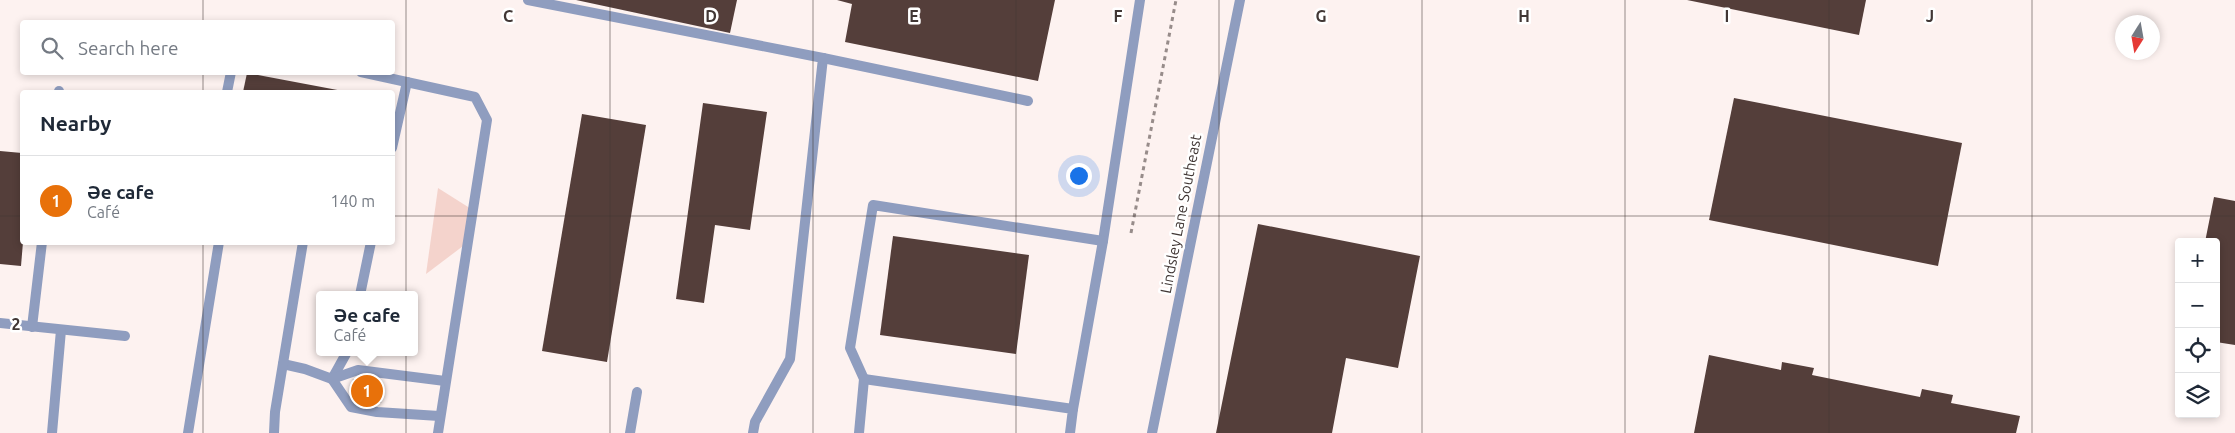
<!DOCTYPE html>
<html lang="en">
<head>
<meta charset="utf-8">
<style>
  :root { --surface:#fff; --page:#f2f2f3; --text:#1f2937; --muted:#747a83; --line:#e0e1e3; --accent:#0f766e }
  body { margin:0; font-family:Ubuntu,sans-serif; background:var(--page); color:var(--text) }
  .controls { position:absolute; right:15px; bottom:15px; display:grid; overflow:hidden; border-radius:5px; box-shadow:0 2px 8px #0003 }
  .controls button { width:45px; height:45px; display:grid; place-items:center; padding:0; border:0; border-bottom:1px solid var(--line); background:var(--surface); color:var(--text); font:25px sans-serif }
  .compass { position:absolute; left:2115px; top:15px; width:45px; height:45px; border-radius:50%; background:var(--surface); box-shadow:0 2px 8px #0003; rotate:191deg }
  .you { position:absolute; left:1078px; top:175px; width:18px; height:18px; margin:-12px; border:4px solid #fff; border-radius:50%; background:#1a73e8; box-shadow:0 0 0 8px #1a73e833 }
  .badge { display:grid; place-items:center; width:32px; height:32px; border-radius:50%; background:var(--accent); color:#fff; font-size:16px; font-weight:700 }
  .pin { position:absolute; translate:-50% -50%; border:2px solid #fff; box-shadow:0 1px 5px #0006 }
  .popup { position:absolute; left:316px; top:291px; width:102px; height:65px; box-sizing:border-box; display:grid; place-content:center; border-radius:5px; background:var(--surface); filter:drop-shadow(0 1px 4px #0005); font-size:16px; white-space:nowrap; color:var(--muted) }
  .popup b { font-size:19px; color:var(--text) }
  .popup::after { content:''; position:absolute; left:50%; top:100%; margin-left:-10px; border:10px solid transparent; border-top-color:var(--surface) }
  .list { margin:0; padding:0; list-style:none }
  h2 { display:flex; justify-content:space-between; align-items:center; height:65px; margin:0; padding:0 20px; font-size:21px }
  h2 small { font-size:16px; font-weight:400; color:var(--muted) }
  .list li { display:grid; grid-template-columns:32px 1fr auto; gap:15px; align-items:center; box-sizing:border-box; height:90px; padding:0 20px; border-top:1px solid var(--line) }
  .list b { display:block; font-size:19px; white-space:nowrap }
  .list p { margin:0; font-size:16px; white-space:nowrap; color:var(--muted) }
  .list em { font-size:16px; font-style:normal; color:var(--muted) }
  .icon { flex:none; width:28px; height:28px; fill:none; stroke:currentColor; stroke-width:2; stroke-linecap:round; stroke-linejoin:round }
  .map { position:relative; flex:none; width:2235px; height:433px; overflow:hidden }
  .search { position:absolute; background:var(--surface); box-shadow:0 2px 8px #0003; left:20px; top:20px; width:375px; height:55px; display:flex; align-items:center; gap:12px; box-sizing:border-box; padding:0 18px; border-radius:5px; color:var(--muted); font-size:19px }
  .panel { position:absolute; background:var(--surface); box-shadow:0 2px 8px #0003; left:20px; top:90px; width:375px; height:155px; border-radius:5px }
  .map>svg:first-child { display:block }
  .green { fill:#f4d3cc }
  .building { fill:#543e3a }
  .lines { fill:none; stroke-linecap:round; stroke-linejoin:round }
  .path { stroke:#978c8a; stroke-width:3; stroke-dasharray:4 4; stroke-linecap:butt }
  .service { stroke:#8f9dbf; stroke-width:10 }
  .minor { stroke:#8f9dbf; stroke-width:10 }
  .grid { fill:none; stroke:#413735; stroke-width:1; stroke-opacity:0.55 }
  .labels { text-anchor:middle; stroke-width:5; stroke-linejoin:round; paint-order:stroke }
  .street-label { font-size:15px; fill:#413735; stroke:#fff }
  .grid-label { font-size:16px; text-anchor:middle; font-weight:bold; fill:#413735; stroke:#fff; stroke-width:5; stroke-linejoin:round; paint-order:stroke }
</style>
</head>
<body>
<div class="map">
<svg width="2235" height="433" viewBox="0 0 2235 433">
  <rect width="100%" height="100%" fill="#fdf2f0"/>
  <!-- green -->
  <polygon class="green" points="438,188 476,212 471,240 426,274"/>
  <!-- building -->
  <g class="building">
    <polygon points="576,0 737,0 730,33"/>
    <polygon points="837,0 1055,0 1038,81 845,42 852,4"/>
    <polygon points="1687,0 1866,0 1859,35"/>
    <polygon points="247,73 348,92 243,92"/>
    <polygon points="1734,98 1962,143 1938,266 1709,220"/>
    <polygon points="703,103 767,112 750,230 715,225 704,303 676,299"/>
    <polygon points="582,114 646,125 607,362 542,351"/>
    <polygon points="0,151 22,153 23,242 21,266 0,264"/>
    <polygon points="2214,197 2235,201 2235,345 2216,342 2216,242 2205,242"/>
    <polygon points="1258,224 1420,256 1398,368 1346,358 1332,433 1216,433"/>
    <polygon points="893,236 1029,255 1016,354 880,335"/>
    <polygon points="1709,355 1781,370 1782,362 1814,368 1812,375 1920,397 1922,389 1953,395 1951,403 2020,416 2016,433 1694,433"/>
    <polygon points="353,379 383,383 381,403 350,400"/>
  </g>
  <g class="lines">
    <!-- path -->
    <polyline class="path" points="1131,233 1176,0"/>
    <!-- service -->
    <g class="service">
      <polyline points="528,0 823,58 790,359 755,422 753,433"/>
      <polyline points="823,58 1028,101"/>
      <polyline points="361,72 475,97 487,120 438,433"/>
      <polyline points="59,92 59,91"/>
      <polyline points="227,92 231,72"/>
      <polyline points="392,148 407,82"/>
      <polyline points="360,295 371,242"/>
      <polyline points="0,323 125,336"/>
      <polyline points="32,327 42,242"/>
      <polyline points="283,364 305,369 332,379 347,352"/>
      <polyline points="864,379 1073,409 1070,433"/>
      <polyline points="1073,409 1103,241 1140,0"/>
      <polyline points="439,416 377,412 351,407 332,379 358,370 445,381"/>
      <polyline points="52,433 61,330"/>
      <polyline points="188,433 219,242"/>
      <polyline points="274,433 275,412 303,242"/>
      <polyline points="630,433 637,392"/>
      <polyline points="859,433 864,379 850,348 873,205 1103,241"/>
    </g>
    <!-- minor -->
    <polyline class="minor" points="1152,433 1240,0"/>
  </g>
  <!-- grid -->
  <path class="grid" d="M 203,0 L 203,22M 406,0 L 406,433M 610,0 L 610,433M 813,0 L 813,433M 1016,0 L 1016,433M 1219,0 L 1219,433M 1422,0 L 1422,433M 1625,0 L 1625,433M 1829,0 L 1829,433M 2032,0 L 2032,433M 203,72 L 203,92M 0,216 L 22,216M 392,216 L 2235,216M 203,242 L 203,433"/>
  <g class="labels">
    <!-- street labels -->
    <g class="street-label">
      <text transform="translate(1181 214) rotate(-79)" y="5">Lindsley Lane Southeast</text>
    </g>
  </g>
  <g class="grid-label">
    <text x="508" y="22">C</text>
    <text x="711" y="22">D</text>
    <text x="914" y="22">E</text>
    <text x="1118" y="22">F</text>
    <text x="1321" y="22">G</text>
    <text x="1524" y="22">H</text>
    <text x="1727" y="22">I</text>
    <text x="1930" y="22">J</text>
    <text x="16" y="330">2</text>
  </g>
</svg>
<div class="controls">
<button>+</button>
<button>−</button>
<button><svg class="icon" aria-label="locate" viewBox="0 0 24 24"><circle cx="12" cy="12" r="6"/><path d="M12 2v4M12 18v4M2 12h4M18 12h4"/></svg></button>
<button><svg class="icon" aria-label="layers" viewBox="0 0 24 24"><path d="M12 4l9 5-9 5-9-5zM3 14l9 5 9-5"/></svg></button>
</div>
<svg class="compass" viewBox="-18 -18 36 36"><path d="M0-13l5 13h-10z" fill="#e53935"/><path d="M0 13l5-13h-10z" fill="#747a83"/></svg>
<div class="you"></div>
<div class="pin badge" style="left:367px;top:391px;background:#e8710a">1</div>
<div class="popup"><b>əe cafe</b>Café</div>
<div class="search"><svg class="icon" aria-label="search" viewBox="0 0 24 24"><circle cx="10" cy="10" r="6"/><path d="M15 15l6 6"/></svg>Search here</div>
<section class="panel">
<h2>Nearby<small></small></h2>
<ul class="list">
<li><span class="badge" style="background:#e8710a">1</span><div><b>əe cafe</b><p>Café</p></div><em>140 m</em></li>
</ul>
</section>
</div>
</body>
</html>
